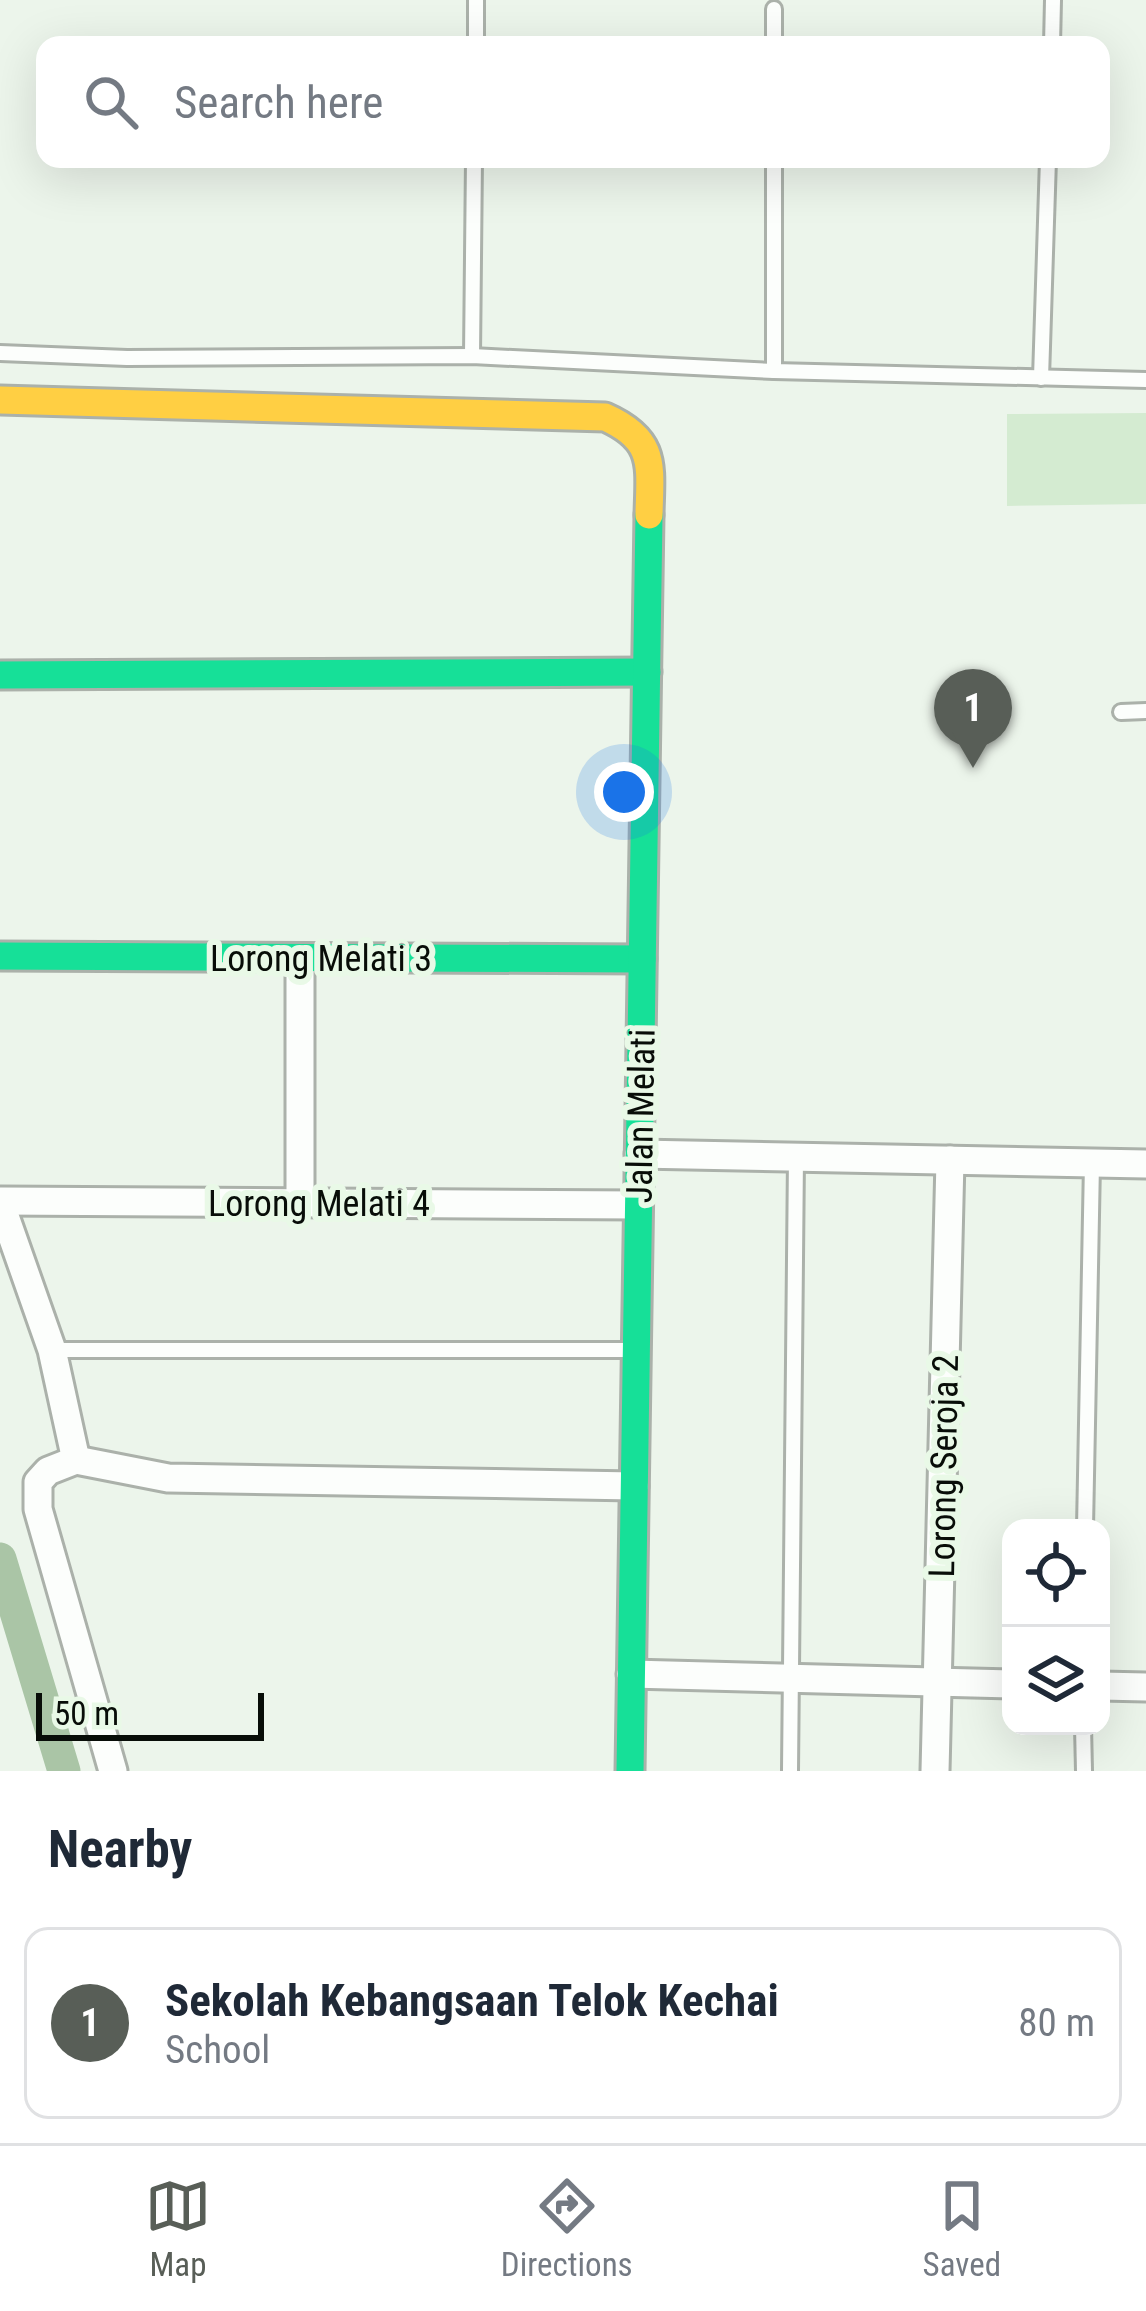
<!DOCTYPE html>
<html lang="en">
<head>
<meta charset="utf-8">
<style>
  :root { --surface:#fff; --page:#f2f2f3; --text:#1f2937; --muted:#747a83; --line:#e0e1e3; --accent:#585e57 }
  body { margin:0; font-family:"Roboto Condensed",sans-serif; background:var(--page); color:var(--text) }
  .controls { position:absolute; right:36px; bottom:36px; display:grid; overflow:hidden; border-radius:24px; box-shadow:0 12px 48px #0002 }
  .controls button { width:108px; height:108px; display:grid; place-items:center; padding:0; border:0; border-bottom:3px solid var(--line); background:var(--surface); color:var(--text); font:60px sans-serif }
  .scale { position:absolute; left:36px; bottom:30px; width:228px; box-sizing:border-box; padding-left:12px; border:6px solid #080d08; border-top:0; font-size:33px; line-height:42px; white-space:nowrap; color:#080d08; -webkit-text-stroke:9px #e9f9e7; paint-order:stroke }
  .you { position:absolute; left:624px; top:792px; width:42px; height:42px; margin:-30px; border:9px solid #fff; border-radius:50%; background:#1a73e8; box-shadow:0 0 0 18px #1a73e833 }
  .badge { display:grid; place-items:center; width:78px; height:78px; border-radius:50%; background:var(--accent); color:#fff; font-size:39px; font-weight:700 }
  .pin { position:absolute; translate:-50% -99px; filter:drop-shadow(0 3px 6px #0008) }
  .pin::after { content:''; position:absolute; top:63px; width:42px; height:36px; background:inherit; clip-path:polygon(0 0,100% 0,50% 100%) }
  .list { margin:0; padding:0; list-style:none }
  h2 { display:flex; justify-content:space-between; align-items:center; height:156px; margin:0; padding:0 48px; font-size:51px }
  h2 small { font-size:39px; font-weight:400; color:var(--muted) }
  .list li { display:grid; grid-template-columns:78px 1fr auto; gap:36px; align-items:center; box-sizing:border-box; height:192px; margin:0 24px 24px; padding:0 24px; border:3px solid var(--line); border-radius:24px }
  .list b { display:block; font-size:45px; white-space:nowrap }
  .list p { margin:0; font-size:39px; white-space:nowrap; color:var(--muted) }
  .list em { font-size:39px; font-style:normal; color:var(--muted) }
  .icon { flex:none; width:66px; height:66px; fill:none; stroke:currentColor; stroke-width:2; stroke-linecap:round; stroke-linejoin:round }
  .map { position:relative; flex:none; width:1146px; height:1771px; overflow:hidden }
  .search { position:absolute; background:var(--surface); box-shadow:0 12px 48px #0002; left:36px; right:36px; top:36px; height:132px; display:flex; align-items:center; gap:30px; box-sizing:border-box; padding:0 42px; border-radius:24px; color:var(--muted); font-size:45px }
  .sheet { height:372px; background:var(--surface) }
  nav { display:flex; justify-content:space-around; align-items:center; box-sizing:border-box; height:168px; border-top:3px solid var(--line); background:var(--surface); font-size:33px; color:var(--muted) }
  nav a { display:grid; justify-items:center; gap:6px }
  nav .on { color:var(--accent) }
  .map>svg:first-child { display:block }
  .green { fill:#d4ebd1 }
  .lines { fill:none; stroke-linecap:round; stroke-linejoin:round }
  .canal { stroke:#aac5a6; stroke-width:33 }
  .lane-casing { stroke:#abb1aa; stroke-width:20 }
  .street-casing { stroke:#abb1aa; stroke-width:33 }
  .fast-casing { stroke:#abb1aa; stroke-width:33 }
  .slow-casing { stroke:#abb1aa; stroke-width:33 }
  .lane { stroke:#fcfefc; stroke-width:14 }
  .street { stroke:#fcfefc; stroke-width:27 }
  .fast { stroke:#16e098; stroke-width:27 }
  .slow { stroke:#ffcf43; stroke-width:27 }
  .labels { text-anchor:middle; stroke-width:12; stroke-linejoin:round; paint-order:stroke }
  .street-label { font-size:36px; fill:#080d08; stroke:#e9f9e7 }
</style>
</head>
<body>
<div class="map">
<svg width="1146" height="1771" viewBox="0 0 1146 1771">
  <rect width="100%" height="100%" fill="#ecf5eb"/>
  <!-- green -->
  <polygon class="green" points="1146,413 1146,504 1007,506 1007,414"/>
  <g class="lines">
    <!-- canal -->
    <polyline class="canal" points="0,1559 64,1771"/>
    <defs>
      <g id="lane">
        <polyline points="774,9 774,45"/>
        <polyline points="476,45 476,0"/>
        <polyline points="1052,45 1053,0"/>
        <polyline points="774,159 774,371"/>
        <polyline points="0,353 127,358 472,356 774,371 1146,380"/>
        <polyline points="472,356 474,159"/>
        <polyline points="1041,378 1048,159"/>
        <polyline points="1121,712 1146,711"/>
        <polyline points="52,1350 631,1350"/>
        <polyline points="1085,1528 1092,1163"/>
        <polyline points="1083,1726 1084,1771"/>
        <polyline points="790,1771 796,1157"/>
      </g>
      <g id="street">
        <polyline points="300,958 300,1203"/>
        <polyline points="639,1154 1146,1164"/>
        <polyline points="0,1201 638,1205"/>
        <polyline points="0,1202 52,1350 76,1460"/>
        <polyline points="76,1460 168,1478 634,1486"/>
        <polyline points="76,1460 48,1471 38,1482 38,1509 113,1771"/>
        <polyline points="631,1674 1011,1684"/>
        <polyline points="1101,1686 1146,1687"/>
        <polyline points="935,1771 950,1160"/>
      </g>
      <g id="fast">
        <polyline points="0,675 647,672"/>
        <polyline points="0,956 642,959"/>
        <polyline points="630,1771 649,515"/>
      </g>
      <path id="slow" d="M 0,400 L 605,417 C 657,440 650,466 649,515"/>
    </defs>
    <!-- lane casing -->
    <use href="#lane" class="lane-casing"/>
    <!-- street casing -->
    <use href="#street" class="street-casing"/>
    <!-- fast casing -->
    <use href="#fast" class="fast-casing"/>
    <!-- slow casing -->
    <use href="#slow" class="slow-casing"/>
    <!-- lane -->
    <use href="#lane" class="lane"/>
    <!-- street -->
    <use href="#street" class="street"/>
    <!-- fast -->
    <use href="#fast" class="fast"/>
    <!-- slow -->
    <use href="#slow" class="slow"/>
  </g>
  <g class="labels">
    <!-- street labels -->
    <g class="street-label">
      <text x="321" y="971">Lorong Melati 3</text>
      <text transform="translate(640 1116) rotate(-89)" y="13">Jalan Melati</text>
      <text x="319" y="1216">Lorong Melati 4</text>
      <text transform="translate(943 1466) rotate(-89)" y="13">Lorong Seroja 2</text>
    </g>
  </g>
</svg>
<div class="controls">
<button><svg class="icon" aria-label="locate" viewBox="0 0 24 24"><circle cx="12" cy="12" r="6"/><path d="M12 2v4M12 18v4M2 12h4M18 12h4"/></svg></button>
<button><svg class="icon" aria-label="layers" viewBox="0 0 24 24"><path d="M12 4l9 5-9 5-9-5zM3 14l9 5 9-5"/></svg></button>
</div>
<div class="scale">50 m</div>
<div class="you"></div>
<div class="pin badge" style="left:973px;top:768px">1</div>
<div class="search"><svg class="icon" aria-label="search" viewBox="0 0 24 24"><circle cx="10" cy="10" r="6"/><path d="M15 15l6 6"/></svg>Search here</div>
</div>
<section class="sheet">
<h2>Nearby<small></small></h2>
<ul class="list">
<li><span class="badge">1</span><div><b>Sekolah Kebangsaan Telok Kechai</b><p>School</p></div><em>80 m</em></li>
</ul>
</section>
<nav>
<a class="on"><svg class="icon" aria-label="map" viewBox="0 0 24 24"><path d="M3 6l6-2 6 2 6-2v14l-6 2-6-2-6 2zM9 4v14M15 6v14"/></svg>Map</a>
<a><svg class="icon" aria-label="directions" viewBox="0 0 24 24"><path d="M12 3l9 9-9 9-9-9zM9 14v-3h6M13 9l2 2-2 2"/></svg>Directions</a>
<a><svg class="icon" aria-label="saved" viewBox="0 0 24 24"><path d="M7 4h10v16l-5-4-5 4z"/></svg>Saved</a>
</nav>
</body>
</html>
